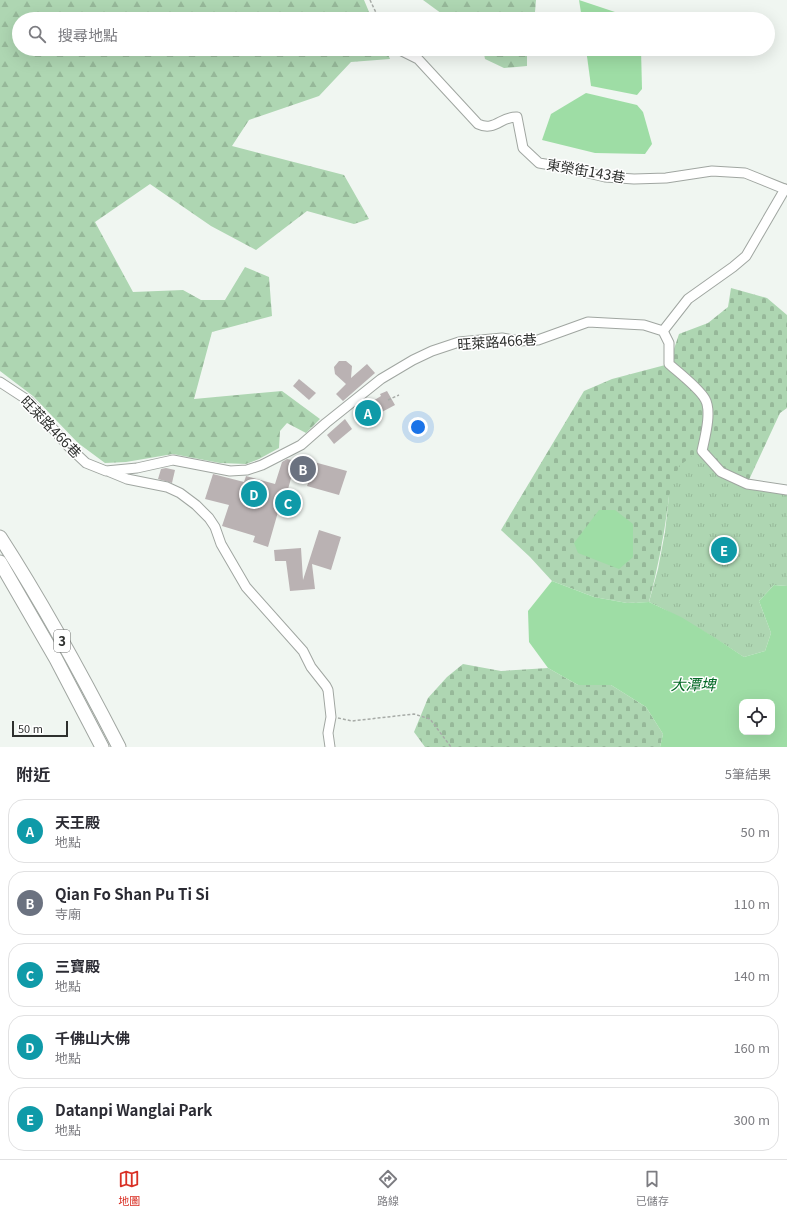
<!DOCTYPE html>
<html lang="zh-TW">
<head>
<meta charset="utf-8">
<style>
  :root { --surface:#fff; --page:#f7f7f7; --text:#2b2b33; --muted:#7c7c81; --line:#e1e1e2; --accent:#d93025 }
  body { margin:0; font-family:Georgia,"Noto Sans TC",serif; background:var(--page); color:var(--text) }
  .controls { position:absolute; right:12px; bottom:12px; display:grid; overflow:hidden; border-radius:8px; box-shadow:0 4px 16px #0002 }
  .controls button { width:36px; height:36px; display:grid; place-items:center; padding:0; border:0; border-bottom:1px solid var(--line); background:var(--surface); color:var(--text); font:20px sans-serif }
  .scale { position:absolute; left:12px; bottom:10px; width:56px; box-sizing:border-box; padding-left:4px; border:2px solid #2e302e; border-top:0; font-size:11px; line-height:14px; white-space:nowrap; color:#2e302e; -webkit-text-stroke:3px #fff; paint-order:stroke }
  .you { position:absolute; left:418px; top:427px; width:14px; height:14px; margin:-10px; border:3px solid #fff; border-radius:50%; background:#1a73e8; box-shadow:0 0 0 6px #1a73e833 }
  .badge { display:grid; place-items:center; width:26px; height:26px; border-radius:50%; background:var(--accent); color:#fff; font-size:13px; font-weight:700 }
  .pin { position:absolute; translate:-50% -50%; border:2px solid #fff; box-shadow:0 1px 4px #0006 }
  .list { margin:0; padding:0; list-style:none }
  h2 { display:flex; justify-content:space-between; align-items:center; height:52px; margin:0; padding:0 16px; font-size:17px }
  h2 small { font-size:13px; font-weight:400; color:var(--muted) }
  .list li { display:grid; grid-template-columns:26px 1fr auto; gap:12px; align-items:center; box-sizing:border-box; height:64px; margin:0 8px 8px; padding:0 8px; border:1px solid var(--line); border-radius:16px }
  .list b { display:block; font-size:15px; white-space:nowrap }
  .list p { margin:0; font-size:13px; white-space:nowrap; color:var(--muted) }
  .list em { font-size:13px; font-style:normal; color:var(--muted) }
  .icon { flex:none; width:22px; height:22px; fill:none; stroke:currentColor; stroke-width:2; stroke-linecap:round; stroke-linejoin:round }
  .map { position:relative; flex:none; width:787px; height:747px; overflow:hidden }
  .search { position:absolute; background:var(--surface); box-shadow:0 4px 16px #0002; left:12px; right:12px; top:12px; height:44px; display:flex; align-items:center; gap:10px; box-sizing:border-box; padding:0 14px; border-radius:22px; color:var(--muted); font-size:15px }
  .sheet { height:412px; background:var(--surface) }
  nav { display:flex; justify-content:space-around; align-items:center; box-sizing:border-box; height:56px; border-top:1px solid var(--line); background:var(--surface); font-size:11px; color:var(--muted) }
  nav a { display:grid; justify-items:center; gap:2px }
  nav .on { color:var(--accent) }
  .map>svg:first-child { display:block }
  .forest { fill:url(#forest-firs) }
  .cemetery { fill:url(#cemetery-stones) }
  .park { fill:url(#park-tufts) }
  .water { fill:#9edda5; fill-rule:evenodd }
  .building { fill:#bab2b3 }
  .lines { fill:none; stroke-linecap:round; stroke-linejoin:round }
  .minor-casing { stroke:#a0a6a1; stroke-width:11 }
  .highway-casing { stroke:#a0a6a1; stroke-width:15 }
  .path { stroke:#a7aba7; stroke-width:1.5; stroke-dasharray:3 2; stroke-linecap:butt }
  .minor { stroke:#fff; stroke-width:9 }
  .highway { stroke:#fff; stroke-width:13 }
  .labels { text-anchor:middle; stroke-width:3; stroke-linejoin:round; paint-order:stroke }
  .shield { fill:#fff; stroke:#6d6e6d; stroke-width:1 }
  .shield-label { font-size:13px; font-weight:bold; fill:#2e302e }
  .street-label { font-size:14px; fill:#2e302e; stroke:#fff }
  .water-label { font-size:15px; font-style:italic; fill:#046926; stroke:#fff }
</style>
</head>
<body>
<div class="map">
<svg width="787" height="747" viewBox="0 0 787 747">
  <defs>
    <pattern id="forest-firs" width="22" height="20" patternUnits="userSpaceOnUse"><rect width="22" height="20" fill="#aed6b2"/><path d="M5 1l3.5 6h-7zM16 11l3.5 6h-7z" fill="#96b899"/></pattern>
    <pattern id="cemetery-stones" width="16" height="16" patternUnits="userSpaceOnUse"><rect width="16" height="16" fill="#aed6b2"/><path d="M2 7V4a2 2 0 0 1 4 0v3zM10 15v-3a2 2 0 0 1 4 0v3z" fill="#96b899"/></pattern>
    <pattern id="park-tufts" width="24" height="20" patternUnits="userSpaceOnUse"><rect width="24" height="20" fill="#aed6b2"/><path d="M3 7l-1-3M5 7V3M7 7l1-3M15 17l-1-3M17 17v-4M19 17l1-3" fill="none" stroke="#96b899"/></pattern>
  </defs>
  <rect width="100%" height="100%" fill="#f0f6f1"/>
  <!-- forest -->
  <g class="forest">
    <polygon points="0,0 364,0 372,19 19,19 19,49 386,49 390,59 351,62 319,96 249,120 232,146 344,175 369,219 354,224 307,211 256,250 211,226 150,184 95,222 133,292 183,290 201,300 225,300 245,267 269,277 272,316 212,332 194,399 282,391 320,419 306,433 287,423 280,431 279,448 259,459 246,464 220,463 173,454 126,462 105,463 78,443 33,396 0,371"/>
    <polygon points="423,0 536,0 535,12 529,19 449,19"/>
    <polygon points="483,49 527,49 527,66 504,68 485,59"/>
  </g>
  <!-- cemetery -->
  <g class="cemetery">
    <path d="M 731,288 L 767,298 L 787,315 L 787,408 L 780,413 L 747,484 L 669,496 C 665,532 658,567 649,602 L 627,603 L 594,597 L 552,581 L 530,557 L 501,530 L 584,391 L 612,379 L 669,364 L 679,334 L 708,323 L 728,307 Z"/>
    <polygon points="463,664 501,671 548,668 578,685 611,685 646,707 663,734 660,747 425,747 414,732 428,698 447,677"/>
  </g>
  <!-- park -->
  <path class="park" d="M 699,451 L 719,476 L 747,489 L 787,494 L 787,586 L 774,585 L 759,601 L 771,633 L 765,651 L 744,657 C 712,636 683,618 649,602 L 658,569 L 665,532 L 669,496 L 679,466 Z"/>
  <!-- water -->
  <g class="water">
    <polygon points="579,0 636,19 582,19"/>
    <polygon points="586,49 641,49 642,89 637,95 591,86"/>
    <polygon points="586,93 637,105 643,112 652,144 645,154 595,153 542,140 551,114"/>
    <polygon points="599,510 615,510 633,524 633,557 619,569 578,553 574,543"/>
    <path d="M 552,581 L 594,597 L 627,603 L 649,602 L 681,617 L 717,639 L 744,657 L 765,651 L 771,633 L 759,601 L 774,585 L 787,586 L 787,747 L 660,747 L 663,734 L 646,707 L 611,685 L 578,685 L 548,668 L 529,642 L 528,611 ZM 742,702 L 772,702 L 772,732 L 742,732 Z"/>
  </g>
  <!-- building -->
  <g class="building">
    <polygon points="339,361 346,361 352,366 351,378 367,364 375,373 343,401 336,394 346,384 335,374 334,367"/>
    <polygon points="299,379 316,393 309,400 293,386"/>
    <polygon points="387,391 395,405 380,413 381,414 363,425 355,412 381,396 380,394"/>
    <polygon points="345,419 352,429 334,444 327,435"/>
    <polygon points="287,459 314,465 314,462 347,471 339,495 307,486 311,475 293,471 287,493 300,496 294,516 278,512 268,547 253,542 255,536 222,526 229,505 205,499 213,474 244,482 246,476 275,484 282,462"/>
    <polygon points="166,468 175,470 172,483 158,479 161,469"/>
    <polygon points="319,530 341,537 331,570 312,564 315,589 290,591 286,561 275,561 274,550 301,548 303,580"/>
  </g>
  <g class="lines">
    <defs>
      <g id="minor">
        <path d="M 400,49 L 402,51 L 418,59 L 478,124 C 495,132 501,116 517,117 L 523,148 L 539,163 L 563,167 L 605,177 L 634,179 L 666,178 L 712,171 L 745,173 L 787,190"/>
        <polyline points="663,331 688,299 733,267 746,256 785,189"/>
        <path d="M 0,382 L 29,401 L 68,446 L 86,463 L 106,471 L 137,468 L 173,460 L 230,471 L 247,470 L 262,465 L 301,445 L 326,423 L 381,379 L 413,360 L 432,351 L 459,342 L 502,338 L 519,341 L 538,340 L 588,322 L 644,325 L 663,331 L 669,343 L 669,364 C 678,372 699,388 705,399 C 712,411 705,437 702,451 L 721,472 L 747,484 L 787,490"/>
        <polyline points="110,472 127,479 167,487 180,493 196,505 209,518 215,527 221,544 246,587 303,651 311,667 326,686 328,690 331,717 328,733 330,747"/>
      </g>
      <g id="highway">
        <path d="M 0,537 C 44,605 82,675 119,747"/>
        <polyline points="0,562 56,659 102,747"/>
      </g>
    </defs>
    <!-- minor casing -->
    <use href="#minor" class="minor-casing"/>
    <!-- highway casing -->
    <use href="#highway" class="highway-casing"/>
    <!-- path -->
    <g class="path">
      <polyline points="370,0 379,19"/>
      <polyline points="388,400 399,395"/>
      <polyline points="338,718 352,721 414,714 430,719 451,747"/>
    </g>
    <!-- minor -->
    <use href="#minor" class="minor"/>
    <!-- highway -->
    <use href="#highway" class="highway"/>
  </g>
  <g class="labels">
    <!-- shield labels -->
    <rect class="shield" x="54" y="630" width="16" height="22" rx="3"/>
    <g class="shield-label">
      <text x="62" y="646">3</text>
    </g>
    <!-- street labels -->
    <g class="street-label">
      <text transform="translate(586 171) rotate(10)" y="5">東榮街143巷</text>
      <text transform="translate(497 342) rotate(-4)" y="5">旺萊路466巷</text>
      <text transform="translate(51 427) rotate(46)" y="5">旺萊路466巷</text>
    </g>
    <!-- water labels -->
    <g class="water-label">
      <text x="693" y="690">大潭埤</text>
    </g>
  </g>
</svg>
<div class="controls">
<button><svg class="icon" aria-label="locate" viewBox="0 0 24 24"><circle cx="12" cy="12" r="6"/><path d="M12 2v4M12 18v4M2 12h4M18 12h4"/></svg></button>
</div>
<div class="scale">50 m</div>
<div class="you"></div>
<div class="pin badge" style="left:368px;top:413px;background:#0f9aa8">A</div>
<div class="pin badge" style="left:303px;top:469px;background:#6b7280">B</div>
<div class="pin badge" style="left:288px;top:503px;background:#0f9aa8">C</div>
<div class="pin badge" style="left:254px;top:494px;background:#0f9aa8">D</div>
<div class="pin badge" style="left:724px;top:550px;background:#0f9aa8">E</div>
<div class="search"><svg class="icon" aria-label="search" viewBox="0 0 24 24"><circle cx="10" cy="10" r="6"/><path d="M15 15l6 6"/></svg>搜尋地點</div>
</div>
<section class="sheet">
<h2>附近<small>5筆結果</small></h2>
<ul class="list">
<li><span class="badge" style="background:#0f9aa8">A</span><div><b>天王殿</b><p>地點</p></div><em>50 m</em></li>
<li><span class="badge" style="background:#6b7280">B</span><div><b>Qian Fo Shan Pu Ti Si</b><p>寺廟</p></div><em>110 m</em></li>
<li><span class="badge" style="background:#0f9aa8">C</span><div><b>三寶殿</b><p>地點</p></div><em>140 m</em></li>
<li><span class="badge" style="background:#0f9aa8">D</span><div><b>千佛山大佛</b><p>地點</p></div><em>160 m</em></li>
<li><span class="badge" style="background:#0f9aa8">E</span><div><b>Datanpi Wanglai Park</b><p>地點</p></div><em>300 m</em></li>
</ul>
</section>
<nav>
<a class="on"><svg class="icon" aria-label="map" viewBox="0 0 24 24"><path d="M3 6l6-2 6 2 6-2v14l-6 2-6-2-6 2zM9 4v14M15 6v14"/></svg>地圖</a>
<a><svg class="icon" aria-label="directions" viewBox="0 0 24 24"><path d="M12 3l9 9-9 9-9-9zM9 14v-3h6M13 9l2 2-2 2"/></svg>路線</a>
<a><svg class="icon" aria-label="saved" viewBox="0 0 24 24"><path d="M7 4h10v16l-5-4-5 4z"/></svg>已儲存</a>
</nav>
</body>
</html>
